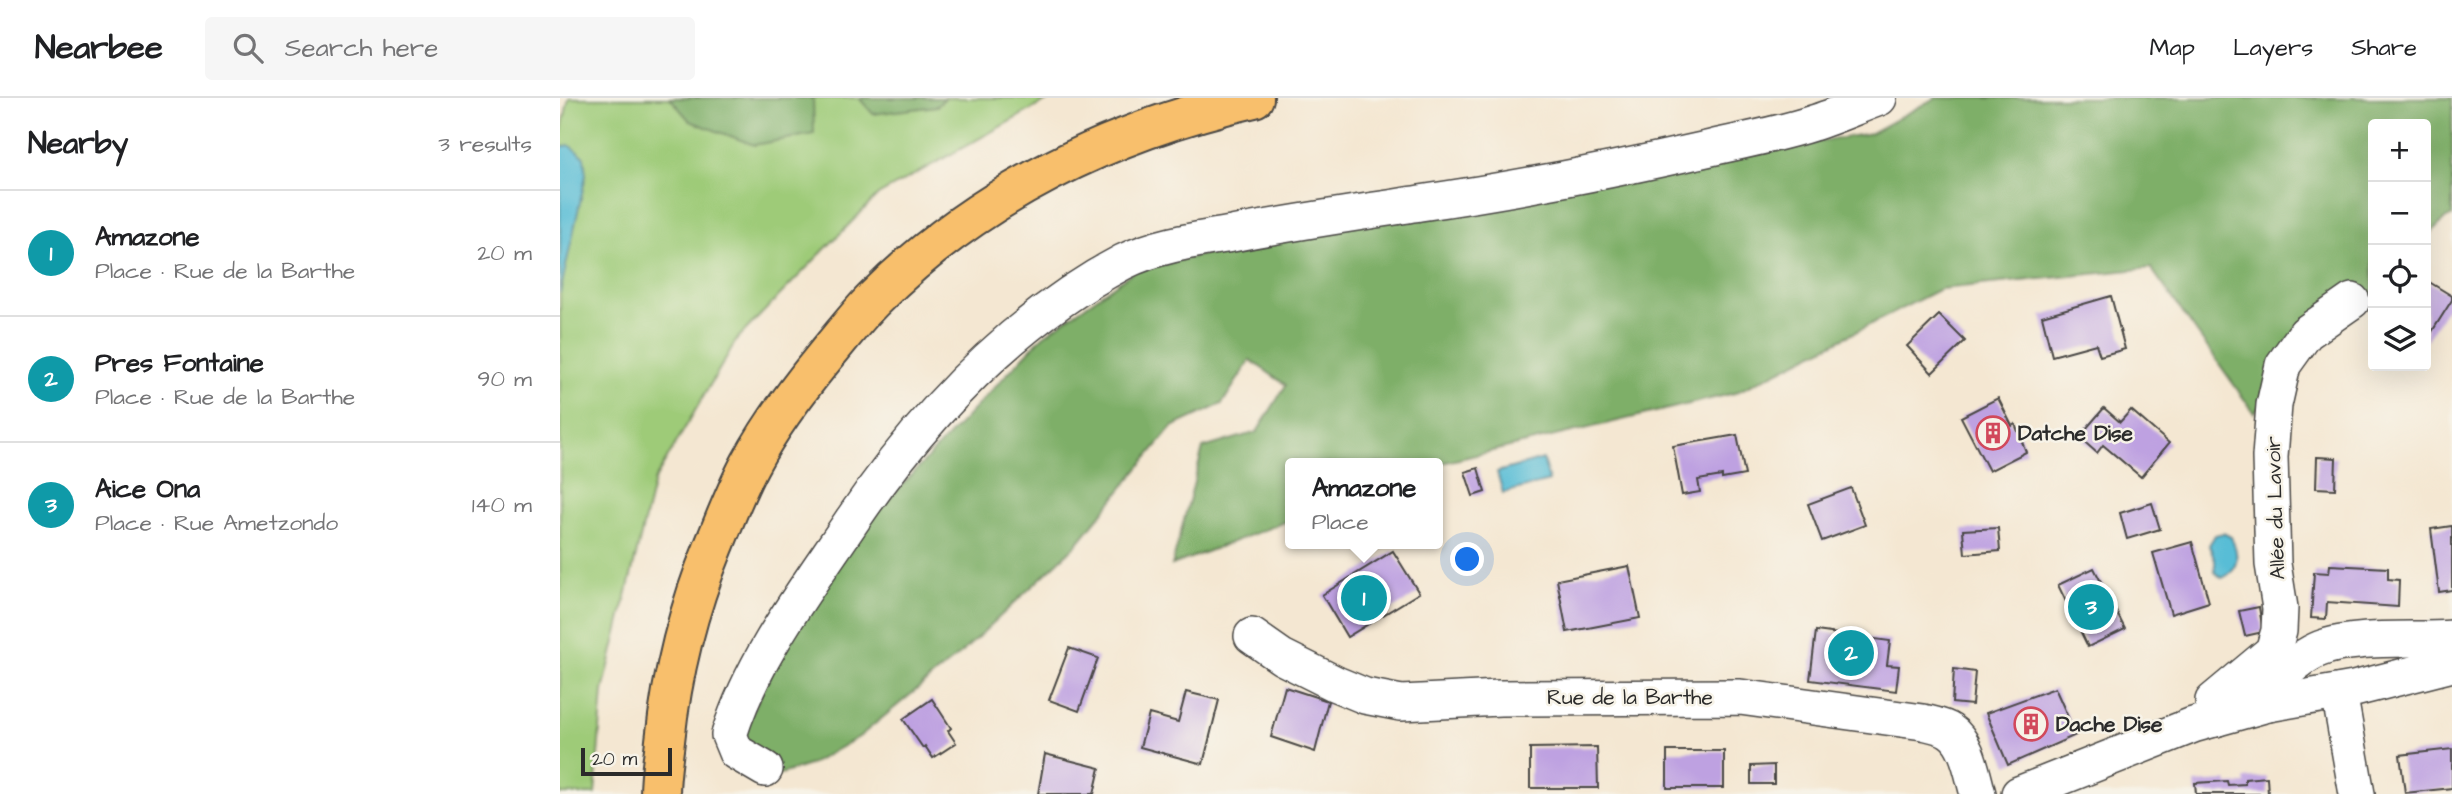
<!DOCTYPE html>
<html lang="en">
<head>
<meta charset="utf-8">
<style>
  :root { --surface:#fff; --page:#f6f6f6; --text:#202124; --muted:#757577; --line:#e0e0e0; --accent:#b45309 }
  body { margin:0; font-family:"Architects Daughter",sans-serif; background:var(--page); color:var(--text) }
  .controls { position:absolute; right:21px; top:21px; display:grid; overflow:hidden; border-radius:7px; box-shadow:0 7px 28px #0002 }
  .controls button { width:63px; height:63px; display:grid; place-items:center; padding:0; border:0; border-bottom:2px solid var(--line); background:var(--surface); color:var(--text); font:35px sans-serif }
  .scale { position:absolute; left:21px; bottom:18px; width:91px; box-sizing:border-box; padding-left:7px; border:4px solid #2b2b2b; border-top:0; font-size:19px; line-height:24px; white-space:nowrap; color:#2b2b2b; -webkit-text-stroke:5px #f7f3e8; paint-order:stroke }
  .you { position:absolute; left:908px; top:462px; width:24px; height:24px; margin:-18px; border:5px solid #fff; border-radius:50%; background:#1a73e8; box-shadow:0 0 0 10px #1a73e833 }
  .badge { display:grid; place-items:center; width:46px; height:46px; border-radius:50%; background:var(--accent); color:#fff; font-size:23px; font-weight:700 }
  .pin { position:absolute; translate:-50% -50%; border:4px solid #fff; box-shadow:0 2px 7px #0006 }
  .popup { position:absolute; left:725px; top:360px; width:158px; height:91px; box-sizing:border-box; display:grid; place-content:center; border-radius:7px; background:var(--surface); filter:drop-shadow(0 2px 5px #0005); font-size:23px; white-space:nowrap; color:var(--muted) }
  .popup b { font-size:26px; color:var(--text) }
  .popup::after { content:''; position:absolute; left:50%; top:100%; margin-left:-14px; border:14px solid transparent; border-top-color:var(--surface) }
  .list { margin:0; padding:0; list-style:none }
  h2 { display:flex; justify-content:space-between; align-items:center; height:91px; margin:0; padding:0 28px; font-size:30px }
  h2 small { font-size:23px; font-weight:400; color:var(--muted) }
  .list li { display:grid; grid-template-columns:46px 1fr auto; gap:21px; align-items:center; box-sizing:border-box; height:126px; padding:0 28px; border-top:2px solid var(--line) }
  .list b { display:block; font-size:26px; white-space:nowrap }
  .list p { margin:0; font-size:23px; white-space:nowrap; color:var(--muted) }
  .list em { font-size:23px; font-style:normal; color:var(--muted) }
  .icon { flex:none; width:38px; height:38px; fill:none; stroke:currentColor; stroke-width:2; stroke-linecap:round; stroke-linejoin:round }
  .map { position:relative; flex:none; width:1892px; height:696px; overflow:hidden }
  header { display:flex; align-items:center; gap:42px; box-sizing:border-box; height:98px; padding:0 35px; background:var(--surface); border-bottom:2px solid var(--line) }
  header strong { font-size:33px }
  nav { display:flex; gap:38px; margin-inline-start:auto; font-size:24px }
  .search { width:490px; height:63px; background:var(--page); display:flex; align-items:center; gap:18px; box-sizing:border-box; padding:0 24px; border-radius:7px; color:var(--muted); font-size:26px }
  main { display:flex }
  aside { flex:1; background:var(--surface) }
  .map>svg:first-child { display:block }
  .green { fill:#9ecb78; stroke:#647b52; stroke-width:2 }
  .forest { fill:#7eaf68; stroke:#546d4a; stroke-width:2 }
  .water { fill:#58bdd6; stroke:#427480; stroke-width:2 }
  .building { fill:#bea1e1 }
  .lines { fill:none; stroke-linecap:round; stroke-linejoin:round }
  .minor-casing { stroke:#494744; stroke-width:38 }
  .major-casing { stroke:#494744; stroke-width:42 }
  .minor { stroke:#fff; stroke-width:35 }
  .major { stroke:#f8bf6c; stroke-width:38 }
  .labels { text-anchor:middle; stroke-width:5; stroke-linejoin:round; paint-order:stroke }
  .poi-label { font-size:21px; font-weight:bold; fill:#2b2b2b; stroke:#f7f3e8; text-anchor:start }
  .street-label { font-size:21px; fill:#2b2b2b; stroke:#f7f3e8 }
</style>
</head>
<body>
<header>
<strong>Nearbee</strong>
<div class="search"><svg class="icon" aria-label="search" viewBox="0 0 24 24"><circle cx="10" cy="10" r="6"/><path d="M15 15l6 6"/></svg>Search here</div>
<nav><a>Map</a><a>Layers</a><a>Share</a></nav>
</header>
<main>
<aside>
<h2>Nearby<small>3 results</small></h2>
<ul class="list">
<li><span class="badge" style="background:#0f9aa8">1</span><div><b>Amazone</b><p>Place · Rue de la Barthe</p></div><em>20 m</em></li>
<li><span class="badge" style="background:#0f9aa8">2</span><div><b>Pres Fontaine</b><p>Place · Rue de la Barthe</p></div><em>90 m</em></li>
<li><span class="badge" style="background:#0f9aa8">3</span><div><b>Aice Ona</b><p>Place · Rue Ametzondo</p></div><em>140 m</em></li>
</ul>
</aside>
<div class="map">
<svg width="1892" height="696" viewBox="0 0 1892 696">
  <rect width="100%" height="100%" fill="#f7f3e8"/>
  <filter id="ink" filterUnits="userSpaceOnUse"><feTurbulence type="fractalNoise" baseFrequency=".0143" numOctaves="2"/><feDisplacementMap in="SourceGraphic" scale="14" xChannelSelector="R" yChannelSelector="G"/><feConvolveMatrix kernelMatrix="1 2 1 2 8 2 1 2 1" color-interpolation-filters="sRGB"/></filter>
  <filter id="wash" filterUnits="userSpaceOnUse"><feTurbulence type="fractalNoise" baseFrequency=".00686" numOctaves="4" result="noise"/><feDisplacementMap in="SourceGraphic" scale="28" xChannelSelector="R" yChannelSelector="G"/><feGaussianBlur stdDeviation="1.57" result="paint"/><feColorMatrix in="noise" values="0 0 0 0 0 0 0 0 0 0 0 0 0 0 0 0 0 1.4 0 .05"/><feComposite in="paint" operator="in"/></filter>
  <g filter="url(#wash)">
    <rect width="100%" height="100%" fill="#f4e7d2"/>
    <!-- green -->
    <polygon class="green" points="9,0 492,0 318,97 177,241 94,383 43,593 35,696 0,696 0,40"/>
    <!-- forest -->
    <g class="forest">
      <polygon points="110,0 253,0 254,36 194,47 130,23"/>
      <polygon points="299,0 385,0 377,8 313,16"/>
      <polygon points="1375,0 1892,0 1892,118 1886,120 1866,140 1866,26 1813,26 1813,194 1694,315 1591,170 1380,191 1175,295 878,366 730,365 730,422 612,467 643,350 697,334 726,287 690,262 662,306 612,329 516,447 400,556 299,639 249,667 199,683 170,661 257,477 483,238 574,173 772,126 1311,35"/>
    </g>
    <!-- water -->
    <g class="water">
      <polygon points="9,47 24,59 26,77 0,195 0,49"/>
      <polygon points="983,361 989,383 943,395 937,374"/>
      <path d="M 1663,435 L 1671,439 C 1679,455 1680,472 1662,480 L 1655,474 L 1655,462 L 1649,447 L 1655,437 Z"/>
    </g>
    <g id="blocks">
      <!-- building -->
      <g class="building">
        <polygon points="1866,182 1892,198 1892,202 1866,243"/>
        <polygon points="1551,198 1565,251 1540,258 1536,246 1492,258 1482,218"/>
        <polygon points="1379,217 1405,243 1372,275 1347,248"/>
        <polygon points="1438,300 1452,328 1455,326 1466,354 1429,373 1401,319"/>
        <polygon points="1544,310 1560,324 1571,312 1609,345 1581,379 1543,347 1537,355 1519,339"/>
        <polygon points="1177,337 1185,377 1162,381 1162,378 1138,382 1140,394 1122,397 1113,348"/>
        <polygon points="1757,359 1776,360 1775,391 1756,390"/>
        <polygon points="918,370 925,394 913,398 905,374"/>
        <polygon points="1291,390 1305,427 1262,443 1248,406"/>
        <polygon points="1592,405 1600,431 1567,441 1560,415"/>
        <polygon points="1892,428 1892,492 1879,494 1871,431"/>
        <polygon points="1438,430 1440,453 1405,456 1403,432"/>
        <polygon points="1632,444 1649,504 1611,516 1593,455"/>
        <polygon points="833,453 859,495 787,539 762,497"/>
        <polygon points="1770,467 1828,470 1828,481 1839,482 1838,509 1767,504 1766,521 1751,520 1754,474 1769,475"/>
        <polygon points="1069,468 1080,520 1007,534 997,482"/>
        <polygon points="1534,470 1565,531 1528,549 1498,487"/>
        <polygon points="1699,509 1703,534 1685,538 1679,513"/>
        <polygon points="1256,533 1330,543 1327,567 1339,568 1336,593 1250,582"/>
        <polygon points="509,550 538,560 519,613 489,602"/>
        <polygon points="1394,571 1415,574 1412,607 1392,605"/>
        <polygon points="725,589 768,603 755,654 711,639"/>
        <polygon points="1495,590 1516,637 1448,667 1426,615"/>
        <polygon points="626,594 659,602 643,666 580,649 589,616 618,624"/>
        <polygon points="372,601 391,630 388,633 396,645 373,660 365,648 363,650 343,621"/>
        <polygon points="1037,649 1038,690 970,690 970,650"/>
        <polygon points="1892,651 1892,690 1845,695 1840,657"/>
        <rect x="1107" y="653" width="57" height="37"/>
        <polygon points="485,656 540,670 534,696 478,696"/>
        <polygon points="1214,667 1214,686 1191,686 1191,668"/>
        <polygon points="1707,679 1708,696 1636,696 1635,685 1667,683 1668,687 1685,686 1685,681"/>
      </g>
    </g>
  </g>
  <g filter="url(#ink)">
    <use href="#blocks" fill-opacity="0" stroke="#494744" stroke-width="2"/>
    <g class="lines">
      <defs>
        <g id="minor">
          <path d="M 692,538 L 722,559 L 776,586 L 805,598 L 841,605 L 940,600 L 1180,599 L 1363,624 C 1371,626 1383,628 1390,633 C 1408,645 1412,676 1418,696"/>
          <polyline points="1779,594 1797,696"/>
          <path d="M 1708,606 L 1706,593 C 1721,579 1737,561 1757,552 C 1789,537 1855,543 1892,540"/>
          <polyline points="1655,621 1653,603 1713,553 1719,533 1720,510 1713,466 1710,359 1714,307 1723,267 1746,235 1792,203"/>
          <path d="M 205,671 L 176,654 L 169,637 C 193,560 246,491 291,424 C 362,319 450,224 563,164 C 597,147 635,142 672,136 C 734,124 797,115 860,105 C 958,91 1054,72 1151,50 C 1185,42 1220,36 1253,25 C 1276,18 1297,8 1319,0"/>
          <polyline points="1459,696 1633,627 1708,606 1794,591 1892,566"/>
        </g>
        <path id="major" d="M 100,696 C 100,678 103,661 105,643 C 112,576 128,511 154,448 C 165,421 176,392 190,366 C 211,327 238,291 266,257 C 282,238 297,218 314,201 C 417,97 553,32 694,0"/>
      </defs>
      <!-- minor casing -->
      <use href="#minor" class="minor-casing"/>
      <!-- major casing -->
      <use href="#major" class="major-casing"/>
      <!-- minor -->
      <use href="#minor" class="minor"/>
      <!-- major -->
      <use href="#major" class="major"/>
    </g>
  </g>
  <!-- icons -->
  <defs>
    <symbol id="building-ring" viewBox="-11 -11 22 22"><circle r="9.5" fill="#f7f3e8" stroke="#d1495b" stroke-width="1.5"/><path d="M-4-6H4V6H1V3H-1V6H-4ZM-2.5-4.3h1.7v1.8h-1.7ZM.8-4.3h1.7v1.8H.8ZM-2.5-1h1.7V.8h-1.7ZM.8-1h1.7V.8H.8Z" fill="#d1495b"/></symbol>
  </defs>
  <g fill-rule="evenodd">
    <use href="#building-ring" x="1414" y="316" width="38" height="38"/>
    <use href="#building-ring" x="1452" y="607" width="38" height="38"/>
  </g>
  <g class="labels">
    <!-- poi labels -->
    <g class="poi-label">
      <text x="1458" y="342">Datche Dise</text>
      <text x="1496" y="633">Dache Dise</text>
    </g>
    <!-- street labels -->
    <g class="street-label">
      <text transform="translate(1715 410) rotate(-92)" y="7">Allée du Lavoir</text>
      <text x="1070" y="606">Rue de la Barthe</text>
    </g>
  </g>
</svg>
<div class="controls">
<button>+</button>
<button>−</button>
<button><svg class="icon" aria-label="locate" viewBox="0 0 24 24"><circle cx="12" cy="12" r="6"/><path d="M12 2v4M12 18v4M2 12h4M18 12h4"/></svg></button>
<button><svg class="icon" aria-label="layers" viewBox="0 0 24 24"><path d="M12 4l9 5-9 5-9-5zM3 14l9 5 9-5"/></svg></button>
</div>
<div class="scale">20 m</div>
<div class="you"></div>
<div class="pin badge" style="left:804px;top:500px;background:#0f9aa8">1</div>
<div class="popup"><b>Amazone</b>Place</div>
<div class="pin badge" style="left:1291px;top:555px;background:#0f9aa8">2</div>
<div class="pin badge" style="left:1531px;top:509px;background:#0f9aa8">3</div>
</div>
</main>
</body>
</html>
